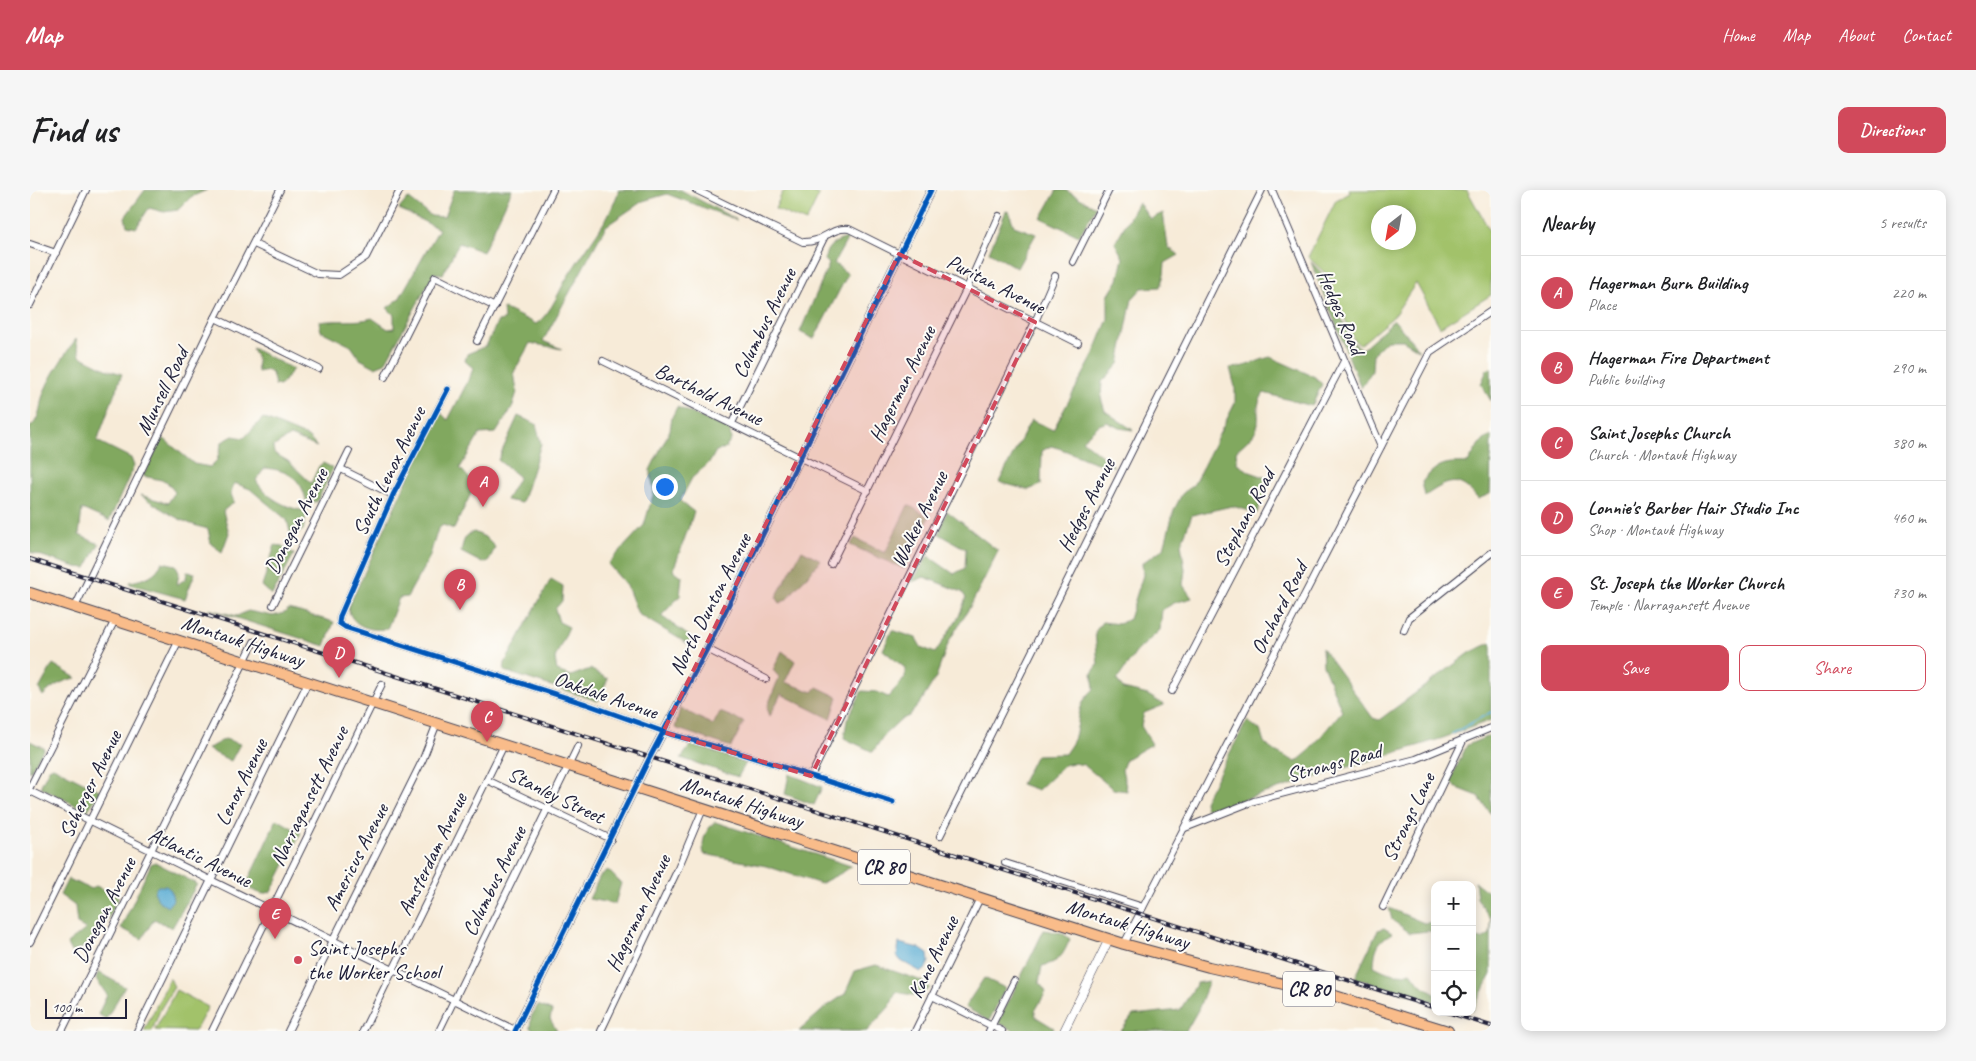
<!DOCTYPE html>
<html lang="en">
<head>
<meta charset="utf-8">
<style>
  :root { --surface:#fff; --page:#f6f6f6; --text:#202124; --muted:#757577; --line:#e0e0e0; --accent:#d1495b }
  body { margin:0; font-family:Caveat,sans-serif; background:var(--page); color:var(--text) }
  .controls { position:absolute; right:15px; bottom:15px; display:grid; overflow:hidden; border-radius:10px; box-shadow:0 2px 12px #0003 }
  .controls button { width:45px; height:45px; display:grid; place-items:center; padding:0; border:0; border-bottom:1px solid var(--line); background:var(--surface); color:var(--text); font:25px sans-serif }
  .compass { position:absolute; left:1341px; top:15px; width:45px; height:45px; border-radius:50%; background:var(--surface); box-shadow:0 2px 12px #0003; rotate:211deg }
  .scale { position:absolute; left:15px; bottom:12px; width:82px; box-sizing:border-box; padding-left:5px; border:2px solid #22223b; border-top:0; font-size:14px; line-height:18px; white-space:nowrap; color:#22223b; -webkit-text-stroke:4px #fdfcf7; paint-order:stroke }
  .you { position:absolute; left:634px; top:296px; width:18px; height:18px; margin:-12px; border:4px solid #fff; border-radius:50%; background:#1a73e8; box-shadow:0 0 0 8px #1a73e833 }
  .badge { display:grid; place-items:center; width:32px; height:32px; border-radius:50%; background:var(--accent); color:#fff; font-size:16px; font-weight:700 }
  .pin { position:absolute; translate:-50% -41px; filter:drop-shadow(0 1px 2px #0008) }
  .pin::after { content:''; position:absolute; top:26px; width:18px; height:15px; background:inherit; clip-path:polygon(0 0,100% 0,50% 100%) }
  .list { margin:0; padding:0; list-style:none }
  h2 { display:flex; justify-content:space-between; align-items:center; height:65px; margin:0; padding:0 20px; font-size:21px }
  h2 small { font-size:16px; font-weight:400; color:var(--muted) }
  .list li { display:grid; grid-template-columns:32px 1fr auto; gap:15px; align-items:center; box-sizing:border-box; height:75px; padding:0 20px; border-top:1px solid var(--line) }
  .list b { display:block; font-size:19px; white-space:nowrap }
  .list p { margin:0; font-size:16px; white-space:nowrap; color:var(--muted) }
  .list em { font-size:16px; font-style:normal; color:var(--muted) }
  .actions { display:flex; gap:10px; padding:15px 20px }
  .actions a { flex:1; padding:11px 0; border:1px solid var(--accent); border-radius:10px; text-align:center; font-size:18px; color:var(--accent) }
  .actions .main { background:var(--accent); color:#fff }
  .icon { flex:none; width:28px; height:28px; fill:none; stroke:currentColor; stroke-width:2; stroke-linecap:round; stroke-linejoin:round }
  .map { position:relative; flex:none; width:1461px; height:841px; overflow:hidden; border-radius:10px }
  header { display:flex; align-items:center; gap:30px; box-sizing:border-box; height:70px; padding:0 25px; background:var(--accent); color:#fff }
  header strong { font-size:24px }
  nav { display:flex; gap:28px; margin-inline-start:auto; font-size:18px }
  .intro { display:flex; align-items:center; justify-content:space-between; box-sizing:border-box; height:120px; padding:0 30px }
  h1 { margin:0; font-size:35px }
  .button { padding:12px 22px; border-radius:10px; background:var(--accent); color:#fff; font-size:18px; font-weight:700 }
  main { display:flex; gap:30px; padding:0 30px }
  aside { flex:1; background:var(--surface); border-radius:10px; box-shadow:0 2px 12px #0003 }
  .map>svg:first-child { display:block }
  .green { fill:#a2c26b; stroke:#627253; fill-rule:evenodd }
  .forest { fill:#81a85f; stroke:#52654d }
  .water { fill:#56aad2; stroke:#3c6686 }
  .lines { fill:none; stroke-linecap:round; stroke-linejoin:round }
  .stream { stroke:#56aad2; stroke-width:2 }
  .minor-casing { stroke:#424053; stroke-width:8 }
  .tertiary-casing { stroke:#424053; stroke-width:9 }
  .primary-casing { stroke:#424053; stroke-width:12 }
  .minor { stroke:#fff; stroke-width:6 }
  .tertiary { stroke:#fff; stroke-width:8 }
  .primary { stroke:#f9bc8a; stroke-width:10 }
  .rail-casing { stroke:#22223b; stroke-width:4 }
  .rail { stroke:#fdfcf7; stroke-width:2; stroke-dasharray:5.5; stroke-linecap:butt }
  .cycleway-casing { stroke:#fdfcf7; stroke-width:8 }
  .cycleway { stroke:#0057b8; stroke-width:5 }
  .marked { fill:#d1495b; fill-opacity:0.2; stroke:#d1495b; stroke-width:4; stroke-dasharray:10 6; stroke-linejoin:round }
  .poi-dot { fill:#d1495b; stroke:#fdfcf7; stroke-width:2 }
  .labels { text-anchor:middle; stroke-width:4; stroke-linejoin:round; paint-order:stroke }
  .shield { fill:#fdfcf7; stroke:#646373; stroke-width:1 }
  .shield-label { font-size:20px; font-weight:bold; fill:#22223b }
  .street-label { font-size:21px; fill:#22223b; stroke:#fdfcf7 }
  .poi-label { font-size:21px; fill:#22223b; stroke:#fdfcf7; text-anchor:start }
</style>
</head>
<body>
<header>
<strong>Map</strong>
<nav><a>Home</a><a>Map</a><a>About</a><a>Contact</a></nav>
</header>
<div class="intro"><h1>Find us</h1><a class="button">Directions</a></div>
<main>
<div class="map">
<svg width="1461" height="841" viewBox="0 0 1461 841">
  <rect width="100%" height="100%" fill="#fdfcf7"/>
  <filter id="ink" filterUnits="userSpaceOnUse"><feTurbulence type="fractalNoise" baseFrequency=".02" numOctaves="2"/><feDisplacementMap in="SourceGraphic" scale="10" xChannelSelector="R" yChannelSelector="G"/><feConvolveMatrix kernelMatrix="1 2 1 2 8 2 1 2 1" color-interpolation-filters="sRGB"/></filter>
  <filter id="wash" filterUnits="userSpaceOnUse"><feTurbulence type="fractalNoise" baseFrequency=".0096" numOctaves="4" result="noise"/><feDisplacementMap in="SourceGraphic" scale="20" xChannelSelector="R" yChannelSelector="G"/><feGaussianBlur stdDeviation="1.12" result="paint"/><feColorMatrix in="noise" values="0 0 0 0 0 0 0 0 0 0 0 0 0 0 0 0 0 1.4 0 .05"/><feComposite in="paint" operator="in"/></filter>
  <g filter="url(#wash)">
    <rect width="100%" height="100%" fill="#f7ebd8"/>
    <!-- green -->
    <g class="green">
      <polygon points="756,0 778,0 789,5 776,32 745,19 752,3"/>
      <path d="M 1319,0 L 1437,0 L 1461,43 L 1461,105 L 1410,137 L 1386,93 L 1363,127 L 1330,155 L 1324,150 L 1296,84 L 1278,67 L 1306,10 L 1320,3 ZM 1378,22 L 1378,52 L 1348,52 L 1348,22 Z"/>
      <polygon points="140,788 144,797 130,820 122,841 114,841"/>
      <polygon points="146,800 178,817 165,841 125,840"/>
    </g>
    <!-- forest -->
    <g class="forest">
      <polygon points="115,0 177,0 161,7 148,20 134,22 119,18 106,38 97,36 95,27"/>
      <path d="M 424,0 L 482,0 L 453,62 L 429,53 L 413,84 L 404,83 L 355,173 L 345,177 L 330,169 L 321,156 L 291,141 L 289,132 C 308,129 325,133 342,128 L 358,139 L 364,138 L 364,125 L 357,118 L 369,109 L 409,39 L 369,19 L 378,8 L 401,26 L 414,27 Z"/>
      <path d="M 589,0 L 651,0 L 707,30 L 637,4 L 613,11 L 576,36 L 513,151 L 532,159 L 500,153 L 484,182 L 487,202 L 482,218 L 466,243 L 450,244 L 430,278 L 445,295 L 424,339 L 413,335 L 408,339 L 399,368 L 377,407 L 369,408 L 357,439 C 341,441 322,437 318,418 L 409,221 L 418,230 L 440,187 L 443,178 L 435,171 L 437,164 L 456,156 L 468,131 L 474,130 L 473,118 L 506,134 C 523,122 529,99 540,83 C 557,56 580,30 589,0 Z"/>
      <polygon points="1027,0 1035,0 1066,17 1049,46 1011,28"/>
      <path d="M 1108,12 L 1120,29 L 1133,23 L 1138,57 L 1149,65 L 1135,73 L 1134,85 L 1130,97 L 1112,98 L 1102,109 L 1089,174 L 1072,192 L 1071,208 L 1075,221 L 1103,240 L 1089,238 L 1077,232 L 1069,235 L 1052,250 L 1084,276 C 1062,275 1042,261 1021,256 L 1012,261 L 1011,295 L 998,300 L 969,292 L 1001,230 L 1023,240 L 1062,168 L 1078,129 L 1078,106 L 1088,90 L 1093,68 L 1085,53 Z"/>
      <polygon points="976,21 979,22 984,36 1006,44 987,78 959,62"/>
      <path d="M 818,48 L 804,73 L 818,84 L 784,149 L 770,142 L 799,74 L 795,70 C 795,56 806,51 818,48 Z"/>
      <polygon points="1281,72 1294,85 1321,151 1332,159 1364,130 1389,160 1373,150 1357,150 1343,164 1342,181 1331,198"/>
      <path d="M 46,149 L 50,166 L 76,179 L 92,184 L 67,251 L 101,268 L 104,276 L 79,331 L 52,319 L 49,345 L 69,354 L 56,378 L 46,377 L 0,362 L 0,237 C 9,231 10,217 12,208 C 18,188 34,166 46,149 Z"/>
      <polygon points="222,158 263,179 250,196 245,195 242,183 237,180 228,182 227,169"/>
      <path d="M 1240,167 L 1285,187 L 1292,194 L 1282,216 L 1234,203 C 1223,219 1231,222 1227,237 C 1224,247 1213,254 1206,261 L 1207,273 L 1220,282 L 1240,289 L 1227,323 L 1202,316 L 1162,325 L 1151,354 L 1155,380 L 1153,395 L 1162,408 L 1144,413 L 1132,420 L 1130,440 L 1107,461 L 1087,490 L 1093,499 L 1118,505 L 1134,515 L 1114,523 L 1111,536 L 1122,554 L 1096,569 L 1092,579 L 1097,601 L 1083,599 L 1054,575 L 1043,573 L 1034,575 L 1008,600 L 991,594 L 1006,565 L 1035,564 C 1038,559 1044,552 1045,546 C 1051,525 1046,515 1064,499 L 1062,483 L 1068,475 L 1065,442 L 1072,432 L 1089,434 L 1099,429 L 1113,385 L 1112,373 L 1134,358 L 1144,320 L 1152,304 L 1164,294 L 1205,213 L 1205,197 L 1200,178 C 1215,178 1225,171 1240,167 Z"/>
      <polygon points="1461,178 1461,211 1451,194 1457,180"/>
      <polygon points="647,217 700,240 701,250 695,259 686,261 680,272 662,288 650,311 664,322 643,381 652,386 650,406 631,426 659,446 660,455 608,424 597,396 578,374 614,335 624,302 620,280 640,240 642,227"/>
      <polygon points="488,226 506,234 511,254 492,313 476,310 489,287 468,270"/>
      <path d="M 233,228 L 278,247 L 287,257 L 260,246 L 243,257 L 244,263 L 258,271 L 281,293 L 289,276 L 293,273 L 303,278 L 287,312 L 276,311 C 272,288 257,280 235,278 L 226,290 C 235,307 257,319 277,321 L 273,340 L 261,346 L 257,330 L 220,299 L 204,293 L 201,304 L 204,312 L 193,321 L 199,343 L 192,362 L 181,354 L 178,339 C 148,332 136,321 110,305 L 138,313 L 145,302 L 136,291 L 113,286 L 133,248 L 164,274 L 180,277 L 187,270 L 192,252 L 203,246 L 214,248 Z"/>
      <path d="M 1461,245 L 1460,304 L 1448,309 C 1429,285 1418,290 1395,306 L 1392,292 C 1408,273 1415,272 1438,273 L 1449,254 Z"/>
      <polygon points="878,315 899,327 874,379 820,355 825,348 855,363"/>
      <polygon points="917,321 968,361 941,415 919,451 906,487 891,512 879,526 870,530 854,545 843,562 814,548 817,530 832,501 847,502 858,507 875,488 875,478 853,460 862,440 886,448 891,457 905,463 929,426 936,408 932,402 894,387 882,392 898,366 924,384 935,378 936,359 909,344"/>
      <path d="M 444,342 L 455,347 L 465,357 L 459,371 L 452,373 L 431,362 C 433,353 434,344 444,342 Z"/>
      <polygon points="245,355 252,356 264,364 242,405 232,396"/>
      <polygon points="772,360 791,370 756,410 750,413 746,407"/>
      <path d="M 132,372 L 146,375 L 149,383 L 147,395 L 156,388 L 157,382 L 165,383 L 155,409 L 100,394 L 100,392 C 115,389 126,386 132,372 Z"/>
      <polygon points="521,389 533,396 532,411 525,419 529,432 539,437 525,468 527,481 541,486 560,479 578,489 568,511 474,481 475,473"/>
      <polygon points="178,419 207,426 218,421 243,426 254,423 259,419 304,432 295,456"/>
      <polygon points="1461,453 1461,530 1413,548 1180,620 1175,618 1174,611 1217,531 1230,540 1234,552 1241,559 1266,572 1278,562 1312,521 1293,475 1292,458 1343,528 1349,530 1441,462"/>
      <polygon points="752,461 765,471 755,492 783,502 787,497 808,507 801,529 751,504 740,526 737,518 749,487 743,480"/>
      <path d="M 23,474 L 46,488 C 33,491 23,495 13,506 L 9,499 Z"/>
      <polygon points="650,518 683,535 690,522 714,532 701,557 645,538"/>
      <polygon points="1461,545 1461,624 1448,606 1425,597 1420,591 1437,555"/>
      <polygon points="195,549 210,554 201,571 177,559"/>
      <polygon points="0,551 14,558 0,582"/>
      <polygon points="662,554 716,573 708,587 651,568"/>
      <polygon points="23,577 71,601 57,621 12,598 11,595 19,579"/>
      <polygon points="759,584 792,597 784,615 755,604"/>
      <polygon points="247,629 271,643 241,702 232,704 215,697"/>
      <path d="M 685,632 L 821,676 C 812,685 802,686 791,694 L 736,676 L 674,664 C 671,652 675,640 685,632 Z"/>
      <polygon points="125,672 167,694 142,738 124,729 112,749 91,738 121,674"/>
      <polygon points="578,680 591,693 585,714 559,709 570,686"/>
      <path d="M 38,689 L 61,699 L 66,696 L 89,707 C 77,730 68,756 41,762 L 37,754 L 56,739 L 47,734 L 45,716 L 30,705 Z"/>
      <polygon points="1445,692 1461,704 1461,784 1442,822 1442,747 1452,749 1460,744 1461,730 1447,708"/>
      <polygon points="1359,718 1394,733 1405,732 1405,742 1398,741 1380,743 1362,730"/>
      <path d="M 1354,738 L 1362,743 C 1347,752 1345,758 1344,776 C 1358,783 1366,787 1381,782 L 1390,794 L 1405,803 L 1405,812 L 1325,788 L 1348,740 Z"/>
      <path d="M 1014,740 L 1032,743 L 1040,749 C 1033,765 1030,772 1012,776 L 1009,792 L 1016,802 L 1005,821 L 1006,827 L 1024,838 L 1022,841 L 985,841 L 969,833 L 969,831 Z"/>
      <polygon points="846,775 892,791 900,798 888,806 866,802 860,816 837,841 769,841 796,817 815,804 825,781"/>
      <polygon points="68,782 95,797 76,829 68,824 77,805 66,789"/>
      <polygon points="954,788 975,798 959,831 935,817"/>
      <polygon points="1179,791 1168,820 1156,841 1091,841 1103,825 1150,820 1167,793"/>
      <polygon points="508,815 522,821 520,829 527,841 506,841 500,838 501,827"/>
    </g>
    <!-- water -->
    <g class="water">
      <polygon points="128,696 136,696 141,700 143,710 137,717 128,710 124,701"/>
      <polygon points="869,753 889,758 898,764 899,772 895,780 891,782 871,771 867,766"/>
    </g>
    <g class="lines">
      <!-- stream -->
      <polyline class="stream" points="1422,544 1461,522"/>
    </g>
  </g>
  <g filter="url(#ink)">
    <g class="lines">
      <defs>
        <g id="minor">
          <path d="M 666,0 L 773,52 C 793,53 800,37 819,39 L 1048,153"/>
          <polyline points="1242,0 1351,256"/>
          <polyline points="0,54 26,63"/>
          <polyline points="224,54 288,84 309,85 336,67 370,0"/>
          <polyline points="1043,72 1079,0"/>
          <polyline points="0,115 56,0"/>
          <polyline points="185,128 289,179"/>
          <polyline points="447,151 523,0"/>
          <polyline points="573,171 838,301"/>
          <polyline points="355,187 405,87 465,117"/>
          <polyline points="418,199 363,305 310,426 309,433 315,437 556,514 640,544 706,562 863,612"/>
          <polyline points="702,233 794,48"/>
          <polyline points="311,279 363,305"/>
          <polyline points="801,374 937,98 969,26"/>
          <polyline points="243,415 319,261"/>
          <polyline points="45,417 185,128 250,0"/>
          <polyline points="1374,440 1379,428 1461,363"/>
          <polyline points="677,459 736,489"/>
          <polyline points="1142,501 1314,171"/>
          <polyline points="781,586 1005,132 1025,86"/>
          <polyline points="457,590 581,649"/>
          <polyline points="0,597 85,430"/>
          <polyline points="0,601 487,841"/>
          <polyline points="1155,638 1224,611 1386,569 1461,538"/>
          <polyline points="910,646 1232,0"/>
          <polyline points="975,673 1113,717"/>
          <polyline points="1353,717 1433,551"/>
          <polyline points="0,752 149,450"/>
          <polyline points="1094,754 1400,162 1461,121"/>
          <polyline points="902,806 972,841"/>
          <polyline points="32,841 224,452"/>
          <polyline points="107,841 278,492"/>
          <polyline points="182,841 352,494"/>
          <polyline points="258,841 393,569 407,533"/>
          <polyline points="333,841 474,555"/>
          <polyline points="409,841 548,556"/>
          <polyline points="571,841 647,681 673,619"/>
          <polyline points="885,841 950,708"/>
          <polyline points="959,841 984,791"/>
        </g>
        <g id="tertiary">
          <polyline points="485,841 620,567 677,459 901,0"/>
          <polyline points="1034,841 1079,749"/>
        </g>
        <polyline id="primary" points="0,403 1094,754 1179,777 1302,805 1418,841"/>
      </defs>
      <!-- minor casing -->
      <use href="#minor" class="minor-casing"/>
      <!-- tertiary casing -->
      <use href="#tertiary" class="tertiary-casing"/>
      <!-- primary casing -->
      <use href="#primary" class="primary-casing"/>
      <!-- minor -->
      <use href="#minor" class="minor"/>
      <!-- tertiary -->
      <use href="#tertiary" class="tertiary"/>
      <!-- primary -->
      <use href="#primary" class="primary"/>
      <defs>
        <g id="rail">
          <polyline points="0,369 1405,818"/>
          <polyline points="1417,822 1461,836"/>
        </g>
      </defs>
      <!-- rail casing -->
      <use href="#rail" class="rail-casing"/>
      <!-- rail -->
      <use href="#rail" class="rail"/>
      <defs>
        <g id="cycleway">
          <polyline points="418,199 363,305 310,426 309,433 315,437 556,514 640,544 706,562 863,612"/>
          <polyline points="485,841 620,567 677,459 901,0"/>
        </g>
      </defs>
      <!-- cycleway casing -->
      <use href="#cycleway" class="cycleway-casing"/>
      <!-- cycleway -->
      <use href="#cycleway" class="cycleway"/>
    </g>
  </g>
  <!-- marked area -->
  <path class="marked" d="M 869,64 L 1005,132 L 781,586 L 633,542 Z"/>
  <!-- markers -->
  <circle class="poi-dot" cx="268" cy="770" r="5"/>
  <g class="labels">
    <!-- shield labels -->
    <g class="shield">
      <rect x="828" y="659.5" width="52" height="35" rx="4"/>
      <rect x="1253" y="781.5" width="52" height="35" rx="4"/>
    </g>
    <g class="shield-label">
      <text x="854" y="684">CR 80</text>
      <text x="1279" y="806">CR 80</text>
    </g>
    <!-- street labels -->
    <g class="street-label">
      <text transform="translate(966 94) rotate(27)" y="7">Puritan Avenue</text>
      <text transform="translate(1311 122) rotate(67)" y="7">Hedges Road</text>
      <text transform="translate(734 133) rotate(-64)" y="7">Columbus Avenue</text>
      <text transform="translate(872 194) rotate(-64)" y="7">Hagerman Avenue</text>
      <text transform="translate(132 201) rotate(-64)" y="7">Munsell Road</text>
      <text transform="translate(679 204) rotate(26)" y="7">Barthold Avenue</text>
      <text transform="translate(359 281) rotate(-64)" y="7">South Lenox Avenue</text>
      <text transform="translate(1056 315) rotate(-63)" y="7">Hedges Avenue</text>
      <text transform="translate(1214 328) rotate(-62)" y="7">Stephano Road</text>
      <text transform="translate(889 329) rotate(-64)" y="7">Walker Avenue</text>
      <text transform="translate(266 331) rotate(-63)" y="7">Donegan Avenue</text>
      <text transform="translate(680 414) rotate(-63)" y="7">North Dunton Avenue</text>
      <text transform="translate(1249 418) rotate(-63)" y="7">Orchard Road</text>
      <text transform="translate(213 451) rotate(18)" y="7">Montauk Highway</text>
      <text transform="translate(576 505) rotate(19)" y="7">Oakdale Avenue</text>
      <text transform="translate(1304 573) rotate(-15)" y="7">Strongs Road</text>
      <text transform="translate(211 592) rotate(-64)" y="7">Lenox Avenue</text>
      <text transform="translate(60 594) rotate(-64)" y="7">Scherger Avenue</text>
      <text transform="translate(526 605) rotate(26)" y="7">Stanley Street</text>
      <text transform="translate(279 606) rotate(-64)" y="7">Narragansett Avenue</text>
      <text transform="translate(712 612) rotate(18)" y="7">Montauk Highway</text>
      <text transform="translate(1378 627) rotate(-64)" y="7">Strongs Lane</text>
      <text transform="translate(402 664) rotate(-64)" y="7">Amsterdam Avenue</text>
      <text transform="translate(170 667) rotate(26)" y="7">Atlantic Avenue</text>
      <text transform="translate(326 667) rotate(-63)" y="7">Americus Avenue</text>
      <text transform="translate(464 691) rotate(-64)" y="7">Columbus Avenue</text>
      <text transform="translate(74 720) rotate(-63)" y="7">Donegan Avenue</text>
      <text transform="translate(608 723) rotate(-65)" y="7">Hagerman Avenue</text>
      <text transform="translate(1098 734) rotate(17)" y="7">Montauk Highway</text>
      <text transform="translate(903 767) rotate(-64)" y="7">Kane Avenue</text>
    </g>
    <!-- poi labels -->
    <g class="poi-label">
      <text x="278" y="765">Saint Josephs<tspan x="278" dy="24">the Worker School</tspan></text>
    </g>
  </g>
</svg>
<div class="controls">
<button>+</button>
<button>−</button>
<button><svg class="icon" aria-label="locate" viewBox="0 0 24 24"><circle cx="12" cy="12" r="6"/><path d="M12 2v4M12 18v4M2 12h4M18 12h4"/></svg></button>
</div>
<svg class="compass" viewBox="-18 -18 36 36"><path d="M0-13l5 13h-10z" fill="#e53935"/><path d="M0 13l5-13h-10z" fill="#757577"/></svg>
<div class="scale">100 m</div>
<div class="you"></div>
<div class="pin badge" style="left:453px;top:317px">A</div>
<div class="pin badge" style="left:430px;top:420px">B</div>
<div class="pin badge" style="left:457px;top:552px">C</div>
<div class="pin badge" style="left:309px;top:488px">D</div>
<div class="pin badge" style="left:245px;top:749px">E</div>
</div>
<aside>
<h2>Nearby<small>5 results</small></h2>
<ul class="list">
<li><span class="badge">A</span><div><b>Hagerman Burn Building</b><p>Place</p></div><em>220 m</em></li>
<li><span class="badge">B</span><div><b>Hagerman Fire Department</b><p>Public building</p></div><em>290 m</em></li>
<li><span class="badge">C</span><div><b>Saint Josephs Church</b><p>Church · Montauk Highway</p></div><em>380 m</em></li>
<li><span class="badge">D</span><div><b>Lonnie's Barber Hair Studio Inc</b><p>Shop · Montauk Highway</p></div><em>460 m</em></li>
<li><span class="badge">E</span><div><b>St. Joseph the Worker Church</b><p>Temple · Narragansett Avenue</p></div><em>730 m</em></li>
</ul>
<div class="actions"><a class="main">Save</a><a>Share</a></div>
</aside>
</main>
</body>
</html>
